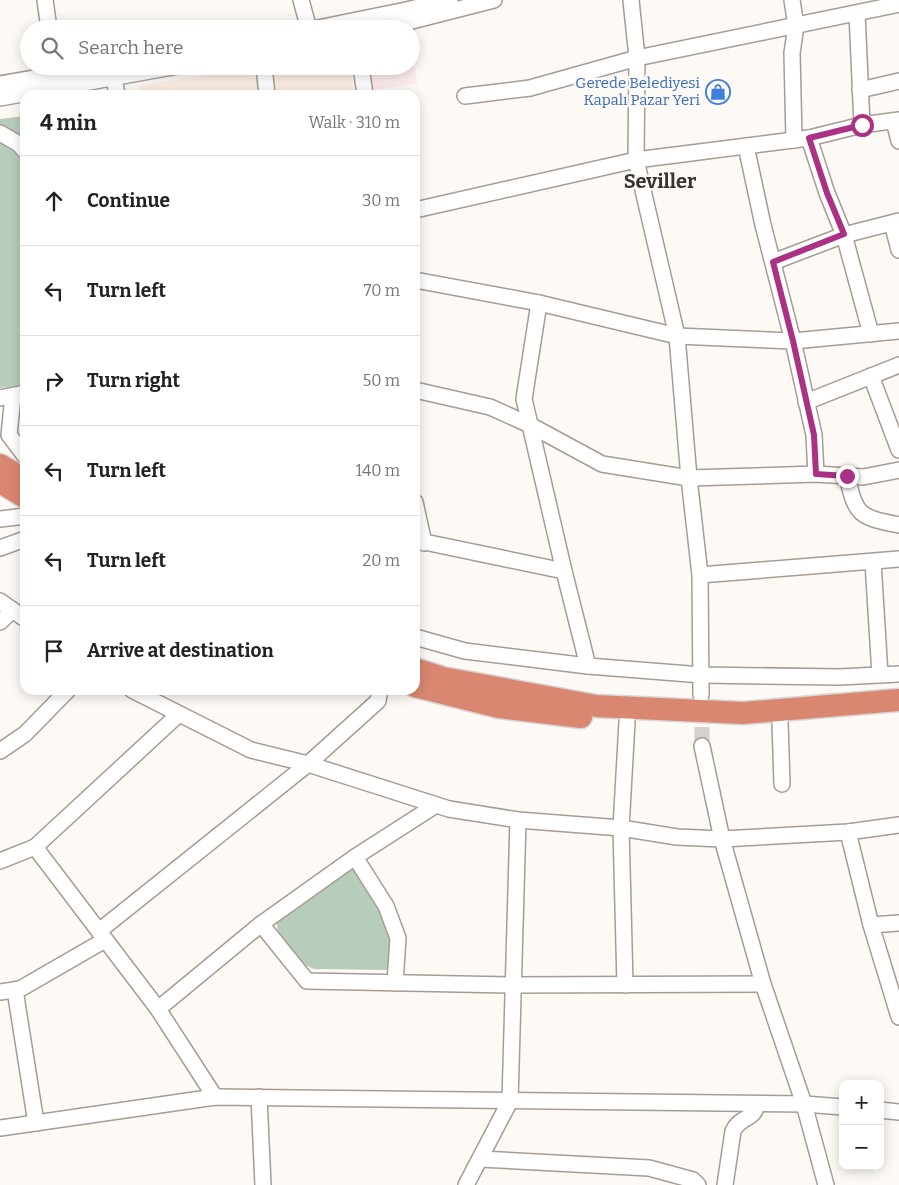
<!DOCTYPE html>
<html lang="en">
<head>
<meta charset="utf-8">
<style>
  :root { --surface:#fff; --page:#f2f2f2; --text:#222; --muted:#767676; --line:#e0e0e0 }
  body { margin:0; font-family:Bitter,serif; background:var(--page); color:var(--text) }
  .controls { position:absolute; right:15px; bottom:15px; display:grid; overflow:hidden; border-radius:10px; box-shadow:0 2px 12px #0003 }
  .controls button { width:45px; height:45px; display:grid; place-items:center; padding:0; border:0; border-bottom:1px solid var(--line); background:var(--surface); color:var(--text); font:25px sans-serif }
  .stop { position:absolute; width:15px; height:15px; margin:-11px; border:4px solid #ab3185; border-radius:50%; background:#fff }
  .stop.end { background:#ab3185; border-color:#fff; box-shadow:0 1px 5px #0008 }
  .list { margin:0; padding:0; list-style:none }
  h2 { display:flex; justify-content:space-between; align-items:center; height:65px; margin:0; padding:0 20px; font-size:21px }
  h2 small { font-size:16px; font-weight:400; color:var(--muted) }
  .list li { display:grid; grid-template-columns:32px 1fr auto; gap:15px; align-items:center; box-sizing:border-box; height:90px; padding:0 20px; border-top:1px solid var(--line) }
  .list b { display:block; font-size:19px; white-space:nowrap }
  .list em { font-size:16px; font-style:normal; color:var(--muted) }
  .icon { flex:none; width:28px; height:28px; fill:none; stroke:currentColor; stroke-width:2; stroke-linecap:round; stroke-linejoin:round }
  .map { position:relative; flex:none; width:899px; height:1185px; overflow:hidden }
  .search { position:absolute; background:var(--surface); box-shadow:0 2px 12px #0003; left:20px; top:20px; width:400px; height:55px; display:flex; align-items:center; gap:12px; box-sizing:border-box; padding:0 18px; border-radius:28px; color:var(--muted); font-size:19px }
  .panel { position:absolute; background:var(--surface); box-shadow:0 2px 12px #0003; left:20px; top:90px; width:400px; height:605px; border-radius:15px }
  .map>svg:first-child { display:block }
  .commercial { fill:#fcebeb }
  .built { fill:#fceee3 }
  .green { fill:#b7cdbb }
  .lines { fill:none; stroke-linecap:round; stroke-linejoin:round }
  .minor-tunnel { stroke:#d5d1cd; stroke-width:15; stroke-dasharray:15 8; stroke-linecap:butt }
  .minor-casing { stroke:#a69c94; stroke-width:18 }
  .highway-casing { stroke:#d7d6d5; stroke-width:25 }
  .minor { stroke:#fff; stroke-width:15 }
  .highway { stroke:#da8771; stroke-width:22 }
  .route { stroke:#ab3185; stroke-width:6 }
  .labels { text-anchor:middle; stroke-width:5; stroke-linejoin:round; paint-order:stroke }
  .shop-label { font-size:15px; fill:#366cbe; stroke:#fdf9f5; text-anchor:end }
  .district-label { font-size:20px; font-weight:bold; fill:#37332f; stroke:#fdf9f5 }
</style>
</head>
<body>
<div class="map">
<svg width="899" height="1185" viewBox="0 0 899 1185">
  <rect width="100%" height="100%" fill="#fdf9f5"/>
  <!-- commercial -->
  <polygon class="commercial" points="411,43 417,84 370,90 366,66 411,66"/>
  <!-- built -->
  <polygon class="built" points="262,66 352,66 353,95 143,95 138,86"/>
  <!-- green -->
  <g class="green">
    <polygon points="25,116 25,385 0,388 0,119"/>
    <path d="M 349,868 L 353,868 C 365,885 381,902 387,922 C 392,936 388,955 388,970 L 314,969 L 305,965 L 278,931 L 276,920 Z"/>
  </g>
  <g class="lines">
    <!-- minor-tunnel -->
    <polyline class="minor-tunnel" points="702,704 702,746"/>
    <defs>
      <g id="minor">
        <polyline points="45,0 49,29"/>
        <polyline points="301,0 309,29"/>
        <polyline points="631,0 637,58 636,160 677,336 689,478 700,575 701,695"/>
        <polyline points="792,0 796,26 792,53 794,140"/>
        <polyline points="857,13 862,125"/>
        <polyline points="313,29 406,10 450,0"/>
        <polyline points="371,29 408,22 494,0"/>
        <polyline points="264,66 267,95"/>
        <polyline points="361,66 365,95"/>
        <polyline points="114,78 117,95"/>
        <polyline points="0,84 102,66"/>
        <polyline points="860,90 899,81"/>
        <polyline points="465,96 530,88 637,58 899,4"/>
        <polyline points="0,98 178,66"/>
        <polyline points="894,121 899,141"/>
        <polyline points="0,133 19,144 25,151"/>
        <polyline points="746,146 763,225 793,341 814,435 816,474"/>
        <polyline points="415,210 636,160 809,138 862,125 899,120"/>
        <polyline points="892,223 899,250"/>
        <polyline points="773,262 844,235 827,193 809,138"/>
        <polyline points="415,280 539,303 677,336 793,341 899,331"/>
        <polyline points="539,303 524,399 564,571 588,666 702,675 839,677 899,674"/>
        <polyline points="871,334 844,235 899,221"/>
        <polyline points="871,376 899,450"/>
        <polyline points="415,390 490,407 530,425 602,464 689,478 816,474 863,477 899,470"/>
        <polyline points="13,396 9,435 25,456"/>
        <polyline points="0,398 25,393"/>
        <polyline points="806,402 899,365"/>
        <path d="M 847,476 C 856,516 859,517 899,525"/>
        <polyline points="415,502 424,543"/>
        <polyline points="0,519 25,516"/>
        <polyline points="415,540 564,571"/>
        <polyline points="0,548 25,539"/>
        <polyline points="873,562 880,675"/>
        <polyline points="700,575 899,559"/>
        <polyline points="0,601 25,619"/>
        <polyline points="0,622 13,610"/>
        <polyline points="415,637 465,651 588,666"/>
        <polyline points="132,690 251,750 308,764 449,809 518,820 621,828 625,985"/>
        <polyline points="627,722 621,828 677,837 722,839 702,746"/>
        <polyline points="780,722 782,784"/>
        <polyline points="0,751 25,734 68,690"/>
        <polyline points="848,832 871,925 899,1017"/>
        <polyline points="35,847 158,1009 215,1097"/>
        <polyline points="355,857 386,906 398,938 395,983"/>
        <polyline points="0,861 35,847 179,714"/>
        <polyline points="261,924 307,981 514,985 763,984"/>
        <polyline points="871,925 899,923"/>
        <polyline points="99,931 308,764 378,701 380,690"/>
        <polyline points="15,990 36,1123"/>
        <polyline points="0,992 20,989 105,940"/>
        <polyline points="158,1009 261,924 355,857 436,805"/>
        <polyline points="259,1097 263,1185"/>
        <polyline points="880,1110 899,1112"/>
        <polyline points="0,1128 215,1097 804,1104 843,1107"/>
        <polyline points="480,1159 649,1168 693,1180 698,1185"/>
        <polyline points="466,1185 510,1101 518,820"/>
        <path d="M 725,1185 L 733,1131 C 740,1116 755,1120 757,1104"/>
        <polyline points="826,1185 804,1104 763,984 722,839 848,832 899,825"/>
      </g>
      <g id="highway">
        <polyline points="0,465 25,480"/>
        <polyline points="0,482 25,497"/>
        <polyline points="415,669 443,678 596,706 743,713 899,700"/>
        <polyline points="415,686 499,707 581,717"/>
      </g>
    </defs>
    <!-- minor casing -->
    <use href="#minor" class="minor-casing"/>
    <!-- highway casing -->
    <use href="#highway" class="highway-casing"/>
    <!-- minor -->
    <use href="#minor" class="minor"/>
    <!-- highway -->
    <use href="#highway" class="highway"/>
  </g>
  <g class="lines">
    <!-- route -->
    <polyline class="route" points="847,476 816,474 814,435 793,341 773,262 844,234 827,193 809,138 862,125"/>
  </g>
  <!-- icons -->
  <defs>
    <symbol id="shop-ring" viewBox="-11 -11 22 22"><circle r="9.5" fill="#fdf9f5" stroke="#3f7fe0" stroke-width="1.5"/><path d="M-5-2.5h2.3a2.7 3.5 0 0 1 5.4 0H5L5.5 6h-11ZM-1.5-2.5h3a1.5 2.3 0 0 0-3 0Z" fill="#3f7fe0"/></symbol>
  </defs>
  <g fill-rule="evenodd">
    <use href="#shop-ring" x="704" y="78" width="28" height="28"/>
  </g>
  <g class="labels">
    <!-- shop labels -->
    <g class="shop-label">
      <text x="700" y="88">Gerede Belediyesi<tspan x="700" dy="17">Kapalı Pazar Yeri</tspan></text>
    </g>
    <!-- district labels -->
    <g class="district-label">
      <text x="660" y="188">Seviller</text>
    </g>
  </g>
</svg>
<div class="controls">
<button>+</button>
<button>−</button>
</div>
<div class="stop" style="left:862px;top:125px"></div>
<div class="stop end" style="left:847px;top:476px"></div>
<div class="search"><svg class="icon" aria-label="search" viewBox="0 0 24 24"><circle cx="10" cy="10" r="6"/><path d="M15 15l6 6"/></svg>Search here</div>
<section class="panel">
<h2>4 min<small>Walk · 310 m</small></h2>
<ul class="list">
<li><svg class="icon" aria-label="ahead" viewBox="0 0 24 24"><path d="M12 20V5M6 11l6-6 6 6"/></svg><div><b>Continue</b></div><em>30 m</em></li>
<li><svg class="icon" aria-label="left" viewBox="0 0 24 24"><path d="M17 20v-9H6M10 6l-5 5 5 5"/></svg><div><b>Turn left</b></div><em>70 m</em></li>
<li><svg class="icon" aria-label="right" viewBox="0 0 24 24"><path d="M7 20v-9h11M14 6l5 5-5 5"/></svg><div><b>Turn right</b></div><em>50 m</em></li>
<li><svg class="icon" aria-label="left" viewBox="0 0 24 24"><path d="M17 20v-9H6M10 6l-5 5 5 5"/></svg><div><b>Turn left</b></div><em>140 m</em></li>
<li><svg class="icon" aria-label="left" viewBox="0 0 24 24"><path d="M17 20v-9H6M10 6l-5 5 5 5"/></svg><div><b>Turn left</b></div><em>20 m</em></li>
<li><svg class="icon" aria-label="arrive" viewBox="0 0 24 24"><path d="M6 21V4h12l-3 4 3 4H6"/></svg><div><b>Arrive at destination</b></div></li>
</ul>
</section>
</div>
</body>
</html>
